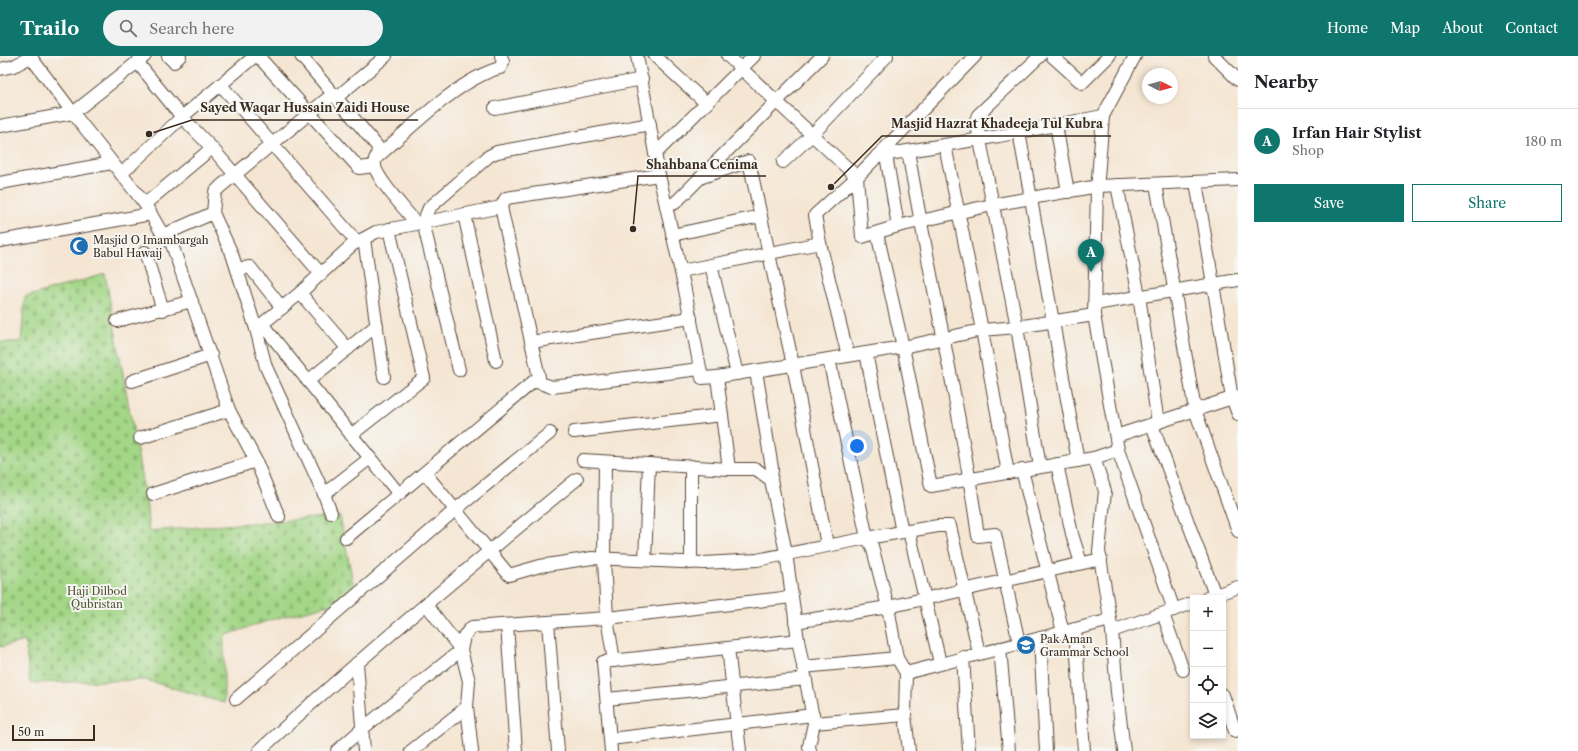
<!DOCTYPE html>
<html lang="en">
<head>
<meta charset="utf-8">
<style>
  :root { --surface:#fff; --page:#f2f2f2; --text:#202124; --muted:#757577; --line:#e0e0e0; --accent:#0f766e }
  body { margin:0; font-family:"Libre Caslon Text",serif; background:var(--page); color:var(--text) }
  .controls { position:absolute; right:12px; bottom:12px; display:grid; overflow:hidden; border-radius:0px; box-shadow:0 2px 6px #0003 }
  .controls button { width:36px; height:36px; display:grid; place-items:center; padding:0; border:0; border-bottom:1px solid var(--line); background:var(--surface); color:var(--text); font:20px sans-serif }
  .compass { position:absolute; left:1142px; top:12px; width:36px; height:36px; border-radius:50%; background:var(--surface); box-shadow:0 2px 6px #0003; rotate:96deg }
  .scale { position:absolute; left:12px; bottom:10px; width:83px; box-sizing:border-box; padding-left:4px; border:2px solid #3b2a1e; border-top:0; font-size:11px; line-height:14px; white-space:nowrap; color:#3b2a1e; -webkit-text-stroke:3px #f6f6f2; paint-order:stroke }
  .you { position:absolute; left:857px; top:390px; width:14px; height:14px; margin:-10px; border:3px solid #fff; border-radius:50%; background:#1a73e8; box-shadow:0 0 0 6px #1a73e833 }
  .badge { display:grid; place-items:center; width:26px; height:26px; border-radius:50%; background:var(--accent); color:#fff; font-size:13px; font-weight:700 }
  .pin { position:absolute; translate:-50% -33px; filter:drop-shadow(0 1px 2px #0008) }
  .pin::after { content:''; position:absolute; top:21px; width:14px; height:12px; background:inherit; clip-path:polygon(0 0,100% 0,50% 100%) }
  .list { margin:0; padding:0; list-style:none }
  h2 { display:flex; justify-content:space-between; align-items:center; height:52px; margin:0; padding:0 16px; font-size:17px }
  h2 small { font-size:13px; font-weight:400; color:var(--muted) }
  .list li { display:grid; grid-template-columns:26px 1fr auto; gap:12px; align-items:center; box-sizing:border-box; height:64px; padding:0 16px; border-top:1px solid var(--line) }
  .list b { display:block; font-size:15px; white-space:nowrap }
  .list p { margin:0; font-size:13px; white-space:nowrap; color:var(--muted) }
  .list em { font-size:13px; font-style:normal; color:var(--muted) }
  .actions { display:flex; gap:8px; padding:12px 16px }
  .actions a { flex:1; padding:9px 0; border:1px solid var(--accent); border-radius:0px; text-align:center; font-size:14px; color:var(--accent) }
  .actions .main { background:var(--accent); color:#fff }
  .icon { flex:none; width:22px; height:22px; fill:none; stroke:currentColor; stroke-width:2; stroke-linecap:round; stroke-linejoin:round }
  .map { position:relative; flex:none; width:1238px; height:695px; overflow:hidden }
  header { display:flex; align-items:center; gap:24px; box-sizing:border-box; height:56px; padding:0 20px; background:var(--accent); color:#fff }
  header strong { font-size:19px }
  nav { display:flex; gap:22px; margin-inline-start:auto; font-size:14px }
  .search { width:280px; height:36px; background:var(--page); display:flex; align-items:center; gap:10px; box-sizing:border-box; padding:0 14px; border-radius:22px; color:var(--muted); font-size:15px }
  main { display:flex }
  aside { flex:1; background:var(--surface) }
  .map>svg:first-child { display:block }
  .cemetery { fill:url(#cemetery-stones); stroke:#6f8052 }
  .lines { fill:none; stroke-linecap:round; stroke-linejoin:round }
  .street-casing { stroke:#574639; stroke-width:14 }
  .street { stroke:#fff; stroke-width:12 }
  .labels { text-anchor:middle; stroke-width:4; stroke-linejoin:round; paint-order:stroke }
  .poi-label { font-size:11px; fill:#3b2a1e; stroke:#f6f6f2; text-anchor:start }
  .park-label { font-size:11px; fill:#555538; stroke:#f6f6f2 }
  .leader { fill:none; stroke:#3b2a1e; stroke-width:1.5 }
  .callout-dot { fill:#3b2a1e; stroke:#f6f6f2; stroke-width:1.5 }
  .callout-label { font-size:12px; text-anchor:middle; font-weight:bold; fill:#3b2a1e; stroke:#f6f6f2; stroke-width:4; stroke-linejoin:round; paint-order:stroke }
</style>
</head>
<body>
<header>
<strong>Trailo</strong>
<div class="search"><svg class="icon" aria-label="search" viewBox="0 0 24 24"><circle cx="10" cy="10" r="6"/><path d="M15 15l6 6"/></svg>Search here</div>
<nav><a>Home</a><a>Map</a><a>About</a><a>Contact</a></nav>
</header>
<main>
<div class="map">
<svg width="1238" height="695" viewBox="0 0 1238 695">
  <defs>
    <pattern id="cemetery-stones" width="16" height="16" patternUnits="userSpaceOnUse"><rect width="16" height="16" fill="#a3d686"/><path d="M2 7V4a2 2 0 0 1 4 0v3zM10 15v-3a2 2 0 0 1 4 0v3z" fill="#8db873"/></pattern>
  </defs>
  <rect width="100%" height="100%" fill="#f6f6f2"/>
  <filter id="ink" filterUnits="userSpaceOnUse"><feTurbulence type="fractalNoise" baseFrequency=".025" numOctaves="2"/><feDisplacementMap in="SourceGraphic" scale="8" xChannelSelector="R" yChannelSelector="G"/><feConvolveMatrix kernelMatrix="1 2 1 2 8 2 1 2 1" color-interpolation-filters="sRGB"/></filter>
  <filter id="wash" filterUnits="userSpaceOnUse"><feTurbulence type="fractalNoise" baseFrequency=".012" numOctaves="4" result="noise"/><feDisplacementMap in="SourceGraphic" scale="16" xChannelSelector="R" yChannelSelector="G"/><feGaussianBlur stdDeviation="0.9" result="paint"/><feColorMatrix in="noise" values="0 0 0 0 0 0 0 0 0 0 0 0 0 0 0 0 0 1.4 0 .05"/><feComposite in="paint" operator="in"/></filter>
  <g filter="url(#wash)">
    <rect width="100%" height="100%" fill="#f5e6d3"/>
    <!-- cemetery -->
    <polygon class="cemetery" points="105,218 146,445 149,475 340,460 355,537 349,544 270,564 224,580 224,647 146,624 30,627 25,585 0,591 0,286 21,286 25,241"/>
  </g>
  <g filter="url(#ink)">
    <g class="lines">
      <defs>
        <g id="street">
          <polyline points="30,0 73,57 145,148 163,179 213,157 232,198 256,273 266,311 324,438 331,457"/>
          <polyline points="168,0 174,6 180,0"/>
          <polyline points="258,0 359,112 375,110"/>
          <path d="M 301,0 L 377,90 C 380,98 373,104 375,111 C 379,126 406,154 416,167"/>
          <polyline points="637,0 659,119 685,234 702,322 717,321"/>
          <polyline points="655,0 707,48"/>
          <polyline points="728,0 857,121 862,181 898,170 992,149 1098,130 1238,124"/>
          <polyline points="1052,0 1082,27 1109,0"/>
          <polyline points="1214,0 1238,24"/>
          <polyline points="137,6 182,61 212,92 321,218"/>
          <polyline points="0,13 14,10 32,0"/>
          <polyline points="221,29 357,186"/>
          <polyline points="336,42 386,0"/>
          <polyline points="495,52 642,23"/>
          <polyline points="1056,69 1068,136"/>
          <polyline points="0,70 73,57 145,0"/>
          <polyline points="1019,76 1078,405"/>
          <polyline points="945,89 982,274 1008,417"/>
          <path d="M 908,95 C 930,224 960,351 978,480 L 995,478 L 1019,587"/>
          <polyline points="655,98 754,0"/>
          <polyline points="886,99 898,170"/>
          <polyline points="877,100 999,80 1103,60"/>
          <path d="M 375,103 C 407,75 460,22 500,12 L 503,6 L 501,0"/>
          <polyline points="783,106 812,79 887,0"/>
          <polyline points="121,118 182,61 255,0"/>
          <polyline points="702,121 749,105 793,309 827,489"/>
          <polyline points="1196,126 1232,342 1238,358"/>
          <polyline points="0,127 112,107"/>
          <polyline points="1156,128 1195,354 1238,475"/>
          <polyline points="1117,129 1139,240 1158,367"/>
          <polyline points="145,148 212,92"/>
          <polyline points="666,150 675,147 822,0"/>
          <polyline points="213,157 215,136 221,130 333,38"/>
          <polyline points="464,158 496,305"/>
          <polyline points="168,177 229,354 256,405 279,461"/>
          <polyline points="877,177 903,291 931,430 1094,402 1118,394 1174,554"/>
          <polyline points="672,179 761,160"/>
          <polyline points="364,183 384,321"/>
          <polyline points="0,185 151,158"/>
          <polyline points="145,196 163,254"/>
          <polyline points="711,209 737,318"/>
          <polyline points="237,213 250,211 282,252"/>
          <polyline points="681,215 820,187"/>
          <polyline points="300,237 348,293"/>
          <polyline points="1095,248 1238,224"/>
          <polyline points="117,265 192,245"/>
          <polyline points="262,268 399,438"/>
          <polyline points="256,273 300,237 352,189 376,176 501,151 506,142 659,119"/>
          <polyline points="531,286 691,262"/>
          <polyline points="866,297 902,476"/>
          <polyline points="848,300 820,187 815,159 857,121 975,0"/>
          <polyline points="829,303 867,482 872,490 888,551 897,602 906,617 905,659 909,695"/>
          <polyline points="459,314 423,166 429,152 489,100 497,96 650,68"/>
          <polyline points="756,315 772,412 771,424"/>
          <polyline points="132,325 211,299"/>
          <polyline points="308,325 377,269"/>
          <polyline points="534,325 552,331 700,313"/>
          <polyline points="1152,369 1215,539"/>
          <polyline points="574,376 722,359"/>
          <polyline points="351,379 424,322 389,173"/>
          <polyline points="1116,380 1238,340"/>
          <polyline points="140,382 229,354"/>
          <polyline points="1118,394 1094,259 1097,134 1103,60 1135,0"/>
          <polyline points="1094,402 1105,435 1099,495 1112,575 1117,636 1124,695"/>
          <polyline points="583,404 729,413 756,413 771,424 786,497 798,584 814,667 809,690 810,695"/>
          <polyline points="605,406 604,503 607,562 614,605"/>
          <polyline points="1057,408 1072,478 1081,507"/>
          <polyline points="1040,411 1017,271 976,64 978,59 1040,0"/>
          <polyline points="729,413 717,321 903,291 982,274 1017,271 1094,259"/>
          <polyline points="1022,414 1063,576"/>
          <polyline points="425,417 509,519 540,510 592,502 704,507 757,504 867,482 938,470 950,470 979,597"/>
          <polyline points="153,438 256,405"/>
          <polyline points="324,438 370,402"/>
          <polyline points="909,475 940,607"/>
          <polyline points="346,482 539,321 501,151"/>
          <polyline points="645,504 649,408"/>
          <polyline points="691,507 691,410"/>
          <polyline points="1207,542 1238,531"/>
          <polyline points="1163,558 1183,614"/>
          <polyline points="548,566 558,695"/>
          <polyline points="795,566 888,551 1101,503"/>
          <polyline points="507,569 516,695"/>
          <polyline points="1075,573 1084,695"/>
          <polyline points="1112,575 1193,547"/>
          <polyline points="1040,582 1046,695"/>
          <polyline points="728,592 740,695"/>
          <polyline points="1000,592 1009,695"/>
          <polyline points="963,601 969,695"/>
          <polyline points="357,607 364,695"/>
          <polyline points="803,611 897,602"/>
          <polyline points="906,617 1110,564"/>
          <polyline points="1223,639 1235,675"/>
          <polyline points="236,643 455,454 550,377"/>
          <polyline points="607,643 806,623"/>
          <polyline points="814,667 905,659"/>
          <polyline points="610,683 813,659"/>
          <path d="M 259,695 C 362,600 469,511 577,423"/>
          <polyline points="337,695 362,673 461,594 426,548"/>
          <polyline points="411,695 467,651"/>
          <polyline points="472,695 467,651 469,625 461,594 464,580 472,571 607,562 792,541"/>
          <polyline points="611,695 603,606 798,584"/>
        </g>
      </defs>
      <!-- street casing -->
      <use href="#street" class="street-casing"/>
      <!-- street -->
      <use href="#street" class="street"/>
    </g>
  </g>
  <!-- icons -->
  <defs>
    <symbol id="mosque-disc" viewBox="-11 -11 22 22"><circle r="9.5" fill="#1f6fb2" stroke="#f6f6f2"/><path d="M3.5-4.9A6 6 0 1 0 3.5 4.9A5 5 0 1 1 3.5-4.9Z" fill="#fff"/></symbol>
    <symbol id="school-disc" viewBox="-11 -11 22 22"><circle r="9.5" fill="#1f6fb2" stroke="#f6f6f2"/><path d="M0-5L7-2L0 1L-7-2ZM-4 1L0 2.5L4 1V4Q0 6-4 4Z" fill="#fff"/></symbol>
  </defs>
  <g fill-rule="evenodd">
    <use href="#mosque-disc" x="68" y="179" width="22" height="22"/>
    <use href="#school-disc" x="1015" y="578" width="22" height="22"/>
  </g>
  <g class="labels">
    <!-- poi labels -->
    <g class="poi-label">
      <text x="93" y="188">Masjid O Imambargah<tspan x="93" dy="13">Babul Hawaij</tspan></text>
      <text x="1040" y="587">Pak Aman<tspan x="1040" dy="13">Grammar School</tspan></text>
    </g>
    <!-- park labels -->
    <g class="park-label">
      <text x="97" y="539">Haji Dilbod<tspan x="97" dy="13">Qubristan</tspan></text>
    </g>
  </g>
  <!-- callouts -->
  <path class="leader" d="M149 78L192 64H418M831 131L882 80H1111M633 173L638 120H766"/>
  <g class="callout-dot">
    <circle cx="149" cy="78" r="4"/>
    <circle cx="831" cy="131" r="4"/>
    <circle cx="633" cy="173" r="4"/>
  </g>
  <g class="callout-label">
    <text x="305" y="56">Sayed Waqar Hussain Zaidi House</text>
    <text x="997" y="72">Masjid Hazrat Khadeeja Tul Kubra</text>
    <text x="702" y="113">Shahbana Cenima</text>
  </g>
</svg>
<div class="controls">
<button>+</button>
<button>−</button>
<button><svg class="icon" aria-label="locate" viewBox="0 0 24 24"><circle cx="12" cy="12" r="6"/><path d="M12 2v4M12 18v4M2 12h4M18 12h4"/></svg></button>
<button><svg class="icon" aria-label="layers" viewBox="0 0 24 24"><path d="M12 4l9 5-9 5-9-5zM3 14l9 5 9-5"/></svg></button>
</div>
<svg class="compass" viewBox="-18 -18 36 36"><path d="M0-13l5 13h-10z" fill="#e53935"/><path d="M0 13l5-13h-10z" fill="#757577"/></svg>
<div class="scale">50 m</div>
<div class="you"></div>
<div class="pin badge" style="left:1091px;top:216px">A</div>
</div>
<aside>
<h2>Nearby<small></small></h2>
<ul class="list">
<li><span class="badge">A</span><div><b>Irfan Hair Stylist</b><p>Shop</p></div><em>180 m</em></li>
</ul>
<div class="actions"><a class="main">Save</a><a>Share</a></div>
</aside>
</main>
</body>
</html>
